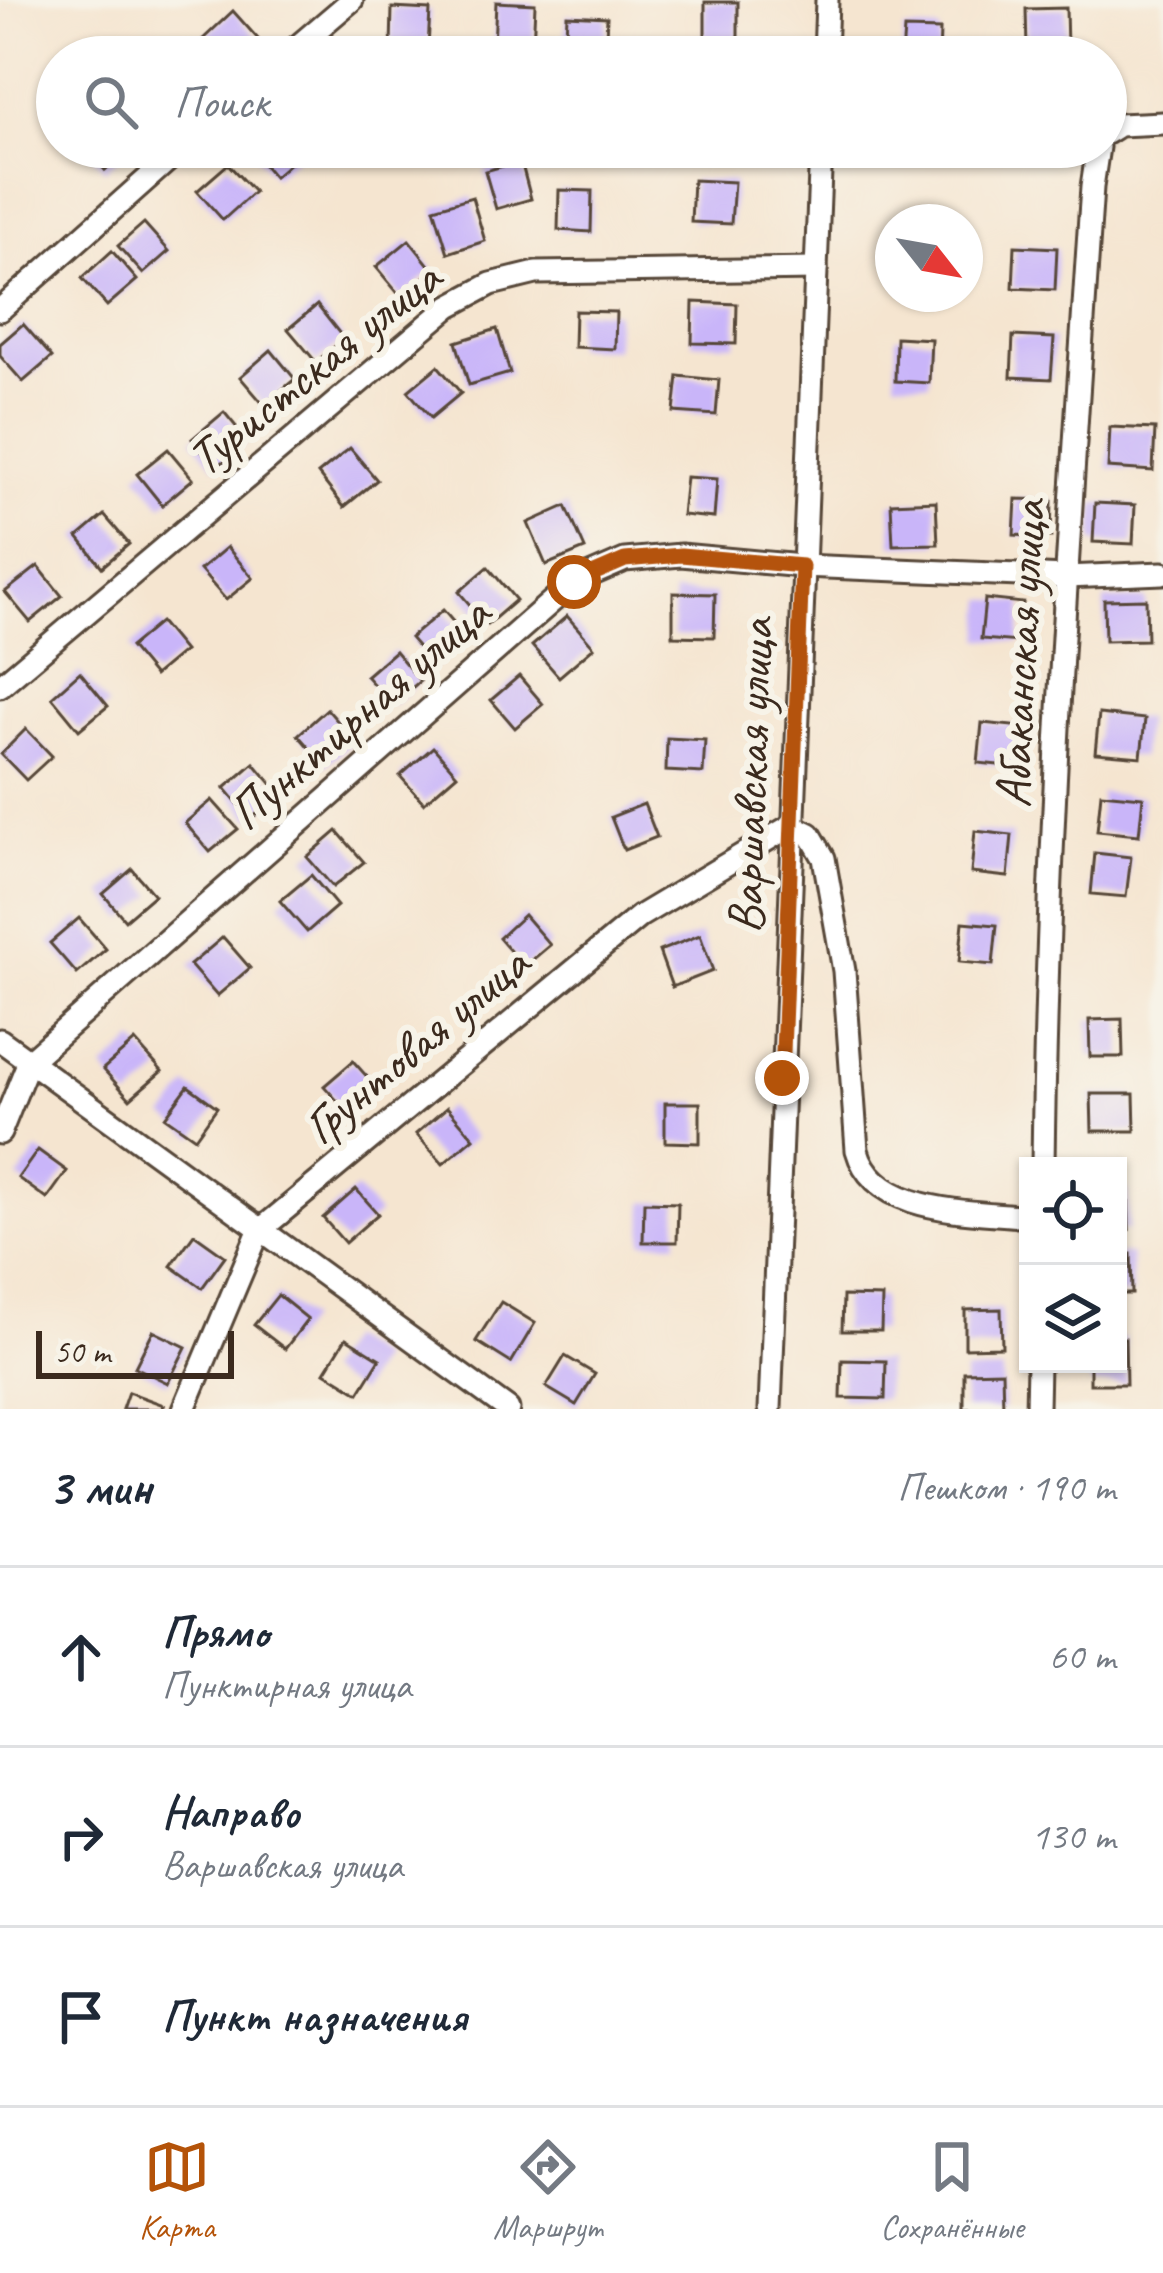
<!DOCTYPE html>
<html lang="ru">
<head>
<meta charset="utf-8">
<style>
  :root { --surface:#fff; --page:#f2f2f3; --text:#1f2937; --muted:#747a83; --line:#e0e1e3; --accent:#b45309 }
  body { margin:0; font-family:Caveat,sans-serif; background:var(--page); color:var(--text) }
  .controls { position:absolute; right:36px; bottom:36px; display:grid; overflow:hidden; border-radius:0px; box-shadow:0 3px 9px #0004 }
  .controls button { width:108px; height:108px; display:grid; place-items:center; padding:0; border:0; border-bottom:3px solid var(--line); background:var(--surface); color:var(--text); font:60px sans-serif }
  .compass { position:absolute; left:875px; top:204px; width:108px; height:108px; border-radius:50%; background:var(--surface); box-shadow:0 3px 9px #0004; rotate:121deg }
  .scale { position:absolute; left:36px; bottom:30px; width:198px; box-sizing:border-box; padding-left:12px; border:6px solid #3b2a1e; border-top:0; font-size:33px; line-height:42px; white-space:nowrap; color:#3b2a1e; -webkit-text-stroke:9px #f7f3e8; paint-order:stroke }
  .stop { position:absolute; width:36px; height:36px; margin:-27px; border:9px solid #b45309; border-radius:50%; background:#fff }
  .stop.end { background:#b45309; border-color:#fff; box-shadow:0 3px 12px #0008 }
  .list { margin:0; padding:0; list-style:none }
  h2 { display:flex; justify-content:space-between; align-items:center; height:156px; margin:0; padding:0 48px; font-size:51px }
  h2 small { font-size:39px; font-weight:400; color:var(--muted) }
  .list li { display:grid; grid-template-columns:78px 1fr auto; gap:36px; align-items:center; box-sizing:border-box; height:180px; padding:0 48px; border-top:3px solid var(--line) }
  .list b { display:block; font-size:45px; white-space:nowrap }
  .list p { margin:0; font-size:39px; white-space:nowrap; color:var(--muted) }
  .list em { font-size:39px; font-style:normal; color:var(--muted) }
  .icon { flex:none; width:66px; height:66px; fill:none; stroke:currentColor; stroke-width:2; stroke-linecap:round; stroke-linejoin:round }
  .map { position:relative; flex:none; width:1163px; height:1409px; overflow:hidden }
  .search { position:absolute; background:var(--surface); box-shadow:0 3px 9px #0004; left:36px; right:36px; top:36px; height:132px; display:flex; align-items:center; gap:30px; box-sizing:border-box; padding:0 42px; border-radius:66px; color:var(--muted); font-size:45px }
  .sheet { height:696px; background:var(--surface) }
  nav { display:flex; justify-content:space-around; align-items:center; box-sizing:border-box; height:168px; border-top:3px solid var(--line); background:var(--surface); font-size:33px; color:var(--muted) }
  nav a { display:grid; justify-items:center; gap:6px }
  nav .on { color:var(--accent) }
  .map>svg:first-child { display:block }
  .building { fill:#c9b5f9 }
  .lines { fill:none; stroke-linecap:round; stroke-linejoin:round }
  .minor-casing { stroke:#574639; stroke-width:27 }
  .minor { stroke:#fff; stroke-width:21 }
  .route { stroke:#b45309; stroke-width:15 }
  .labels { text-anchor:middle; stroke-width:12; stroke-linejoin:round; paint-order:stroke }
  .street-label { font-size:51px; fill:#3b2a1e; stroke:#f7f3e8 }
</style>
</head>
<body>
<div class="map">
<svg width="1163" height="1409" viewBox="0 0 1163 1409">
  <rect width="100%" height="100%" fill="#f7f3e8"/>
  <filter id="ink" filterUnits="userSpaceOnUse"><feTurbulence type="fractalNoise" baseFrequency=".00833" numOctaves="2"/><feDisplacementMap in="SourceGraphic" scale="24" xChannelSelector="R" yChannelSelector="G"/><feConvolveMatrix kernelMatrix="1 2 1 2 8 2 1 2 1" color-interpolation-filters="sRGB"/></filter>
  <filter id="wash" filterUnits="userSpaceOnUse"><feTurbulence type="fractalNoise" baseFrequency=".004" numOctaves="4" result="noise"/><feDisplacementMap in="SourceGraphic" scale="48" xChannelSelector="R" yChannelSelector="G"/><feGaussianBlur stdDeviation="2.7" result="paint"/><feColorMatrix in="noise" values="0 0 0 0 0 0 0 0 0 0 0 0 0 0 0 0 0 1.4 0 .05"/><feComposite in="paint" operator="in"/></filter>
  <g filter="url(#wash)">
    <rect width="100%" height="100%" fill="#f5e5d0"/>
    <g id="blocks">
      <!-- building -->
      <g class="building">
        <polygon points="496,2 535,4 533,47 494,46"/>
        <rect x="705" y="2" width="33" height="40"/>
        <polygon points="392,8 430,10 428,48 391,47"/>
        <polygon points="1066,8 1067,48 1027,49 1026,9"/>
        <polygon points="233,11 258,39 238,57 219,57 203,39"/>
        <polygon points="567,15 607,17 605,56 565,55"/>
        <polygon points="904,29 940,30 939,57 902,57"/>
        <polygon points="85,147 131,147 105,170"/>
        <polygon points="254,147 308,147 274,177 251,150"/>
        <polygon points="1032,147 1070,147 1070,158 1032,156"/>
        <polygon points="521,161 531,199 496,209 485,171"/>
        <polygon points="228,164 254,192 223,220 197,191"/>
        <polygon points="693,180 734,182 731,224 691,222"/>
        <polygon points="559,190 592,191 591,232 558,230"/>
        <polygon points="472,197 485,241 448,253 434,208"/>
        <polygon points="144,223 169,251 143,274 118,246"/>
        <polygon points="409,240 433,270 401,297 376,267"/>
        <polygon points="1015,246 1057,248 1055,290 1013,288"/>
        <polygon points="112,251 137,280 107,306 82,278"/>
        <polygon points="693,302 737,304 736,344 692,343"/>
        <polygon points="317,305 344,339 316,362 288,329"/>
        <polygon points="575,311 616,312 615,349 574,347"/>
        <polygon points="23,324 52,357 23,382 0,356 0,344"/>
        <polygon points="497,329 510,373 469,385 456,342"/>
        <polygon points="1013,336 1054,338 1051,379 1011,377"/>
        <polygon points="896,337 931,339 929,383 895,381"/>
        <polygon points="271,350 295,379 264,405 240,377"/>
        <polygon points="438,366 461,393 431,418 408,391"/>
        <polygon points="678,376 719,380 716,415 674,412"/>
        <polygon points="224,412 248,441 216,468 192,439"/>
        <polygon points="1110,427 1155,429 1153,471 1108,468"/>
        <polygon points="350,448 377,480 344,507 318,474"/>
        <polygon points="168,449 193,479 162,505 137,474"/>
        <polygon points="686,477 717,479 714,518 682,515"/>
        <polygon points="1016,499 1052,500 1051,537 1014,535"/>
        <polygon points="936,501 938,544 893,545 891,503"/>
        <polygon points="1095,503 1135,505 1133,544 1093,542"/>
        <polygon points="566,506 585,549 546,565 528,523"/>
        <polygon points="104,515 129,544 102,567 78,537"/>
        <polygon points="227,547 253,578 226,600 200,570"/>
        <polygon points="38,566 62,596 30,622 5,592"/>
        <polygon points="488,567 516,600 487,625 459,592"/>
        <polygon points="673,593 715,594 714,637 673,636"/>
        <polygon points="985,599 1023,603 1019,642 981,639"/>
        <polygon points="1146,599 1147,640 1105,641 1104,600"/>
        <polygon points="443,610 468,639 435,667 410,638"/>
        <polygon points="567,616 594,647 559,677 532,646"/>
        <polygon points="160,622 184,651 154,676 130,647"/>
        <polygon points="395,651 420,681 392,705 366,676"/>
        <polygon points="80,672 108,706 79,730 52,697"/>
        <polygon points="519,676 543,704 515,728 491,700"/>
        <polygon points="327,709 354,740 325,766 298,735"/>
        <polygon points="1099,714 1145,719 1141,757 1095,753"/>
        <polygon points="982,723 1023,727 1019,767 978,763"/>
        <polygon points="26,729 52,756 26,780 1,754"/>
        <polygon points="667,738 705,740 703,773 666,771"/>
        <polygon points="433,747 457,774 424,803 400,776"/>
        <polygon points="254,763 280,794 251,819 225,788"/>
        <polygon points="1101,793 1143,797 1139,835 1097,831"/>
        <polygon points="212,800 238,829 210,852 185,823"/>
        <polygon points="644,804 657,837 624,850 611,817"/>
        <polygon points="337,831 364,862 333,887 307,857"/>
        <polygon points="975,831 1012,835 1008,877 971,873"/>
        <polygon points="1095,853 1131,857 1126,897 1091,894"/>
        <polygon points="132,869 154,895 125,920 103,894"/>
        <polygon points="311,875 337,906 307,932 280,901"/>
        <polygon points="524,915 550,945 524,967 499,938"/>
        <polygon points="79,918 106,949 77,974 50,943"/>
        <polygon points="963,922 997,925 993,965 959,962"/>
        <polygon points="700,935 713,971 672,987 659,951"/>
        <polygon points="223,937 250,968 217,996 190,965"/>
        <polygon points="1122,1019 1123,1057 1090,1057 1089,1020"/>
        <polygon points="135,1041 162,1071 130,1099 103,1069"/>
        <polygon points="353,1061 379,1090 350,1115 324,1086"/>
        <polygon points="188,1086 217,1107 195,1138 165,1117"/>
        <polygon points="1091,1094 1134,1094 1135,1131 1092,1131"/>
        <polygon points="665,1103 700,1103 700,1143 665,1142"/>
        <polygon points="447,1107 474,1138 443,1164 416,1134"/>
        <polygon points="38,1150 67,1171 47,1199 18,1178"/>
        <polygon points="356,1189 378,1214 345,1243 323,1218"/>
        <polygon points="1118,1189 1128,1189 1129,1230 1118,1230"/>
        <polygon points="644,1202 678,1203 677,1242 643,1242"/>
        <polygon points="194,1234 225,1256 202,1288 171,1266"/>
        <polygon points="1118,1254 1131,1254 1132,1294 1118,1294"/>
        <polygon points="278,1295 308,1319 285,1349 254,1325"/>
        <polygon points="843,1296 882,1297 881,1331 842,1331"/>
        <polygon points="501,1302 535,1323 511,1363 476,1341"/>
        <polygon points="1001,1309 1002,1347 965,1348 965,1310"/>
        <polygon points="153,1331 186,1347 168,1383 135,1367"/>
        <polygon points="346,1338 380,1359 359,1393 325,1372"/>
        <polygon points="1118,1338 1125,1338 1126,1384 1090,1384 1090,1364 1118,1364"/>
        <polygon points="565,1356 595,1374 576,1405 546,1387"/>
        <polygon points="842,1360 886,1361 885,1399 841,1398"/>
        <polygon points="1002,1371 1003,1409 964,1409 964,1372"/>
        <polygon points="128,1392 164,1405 162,1409 122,1409"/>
      </g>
    </g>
  </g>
  <g filter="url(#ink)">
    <use href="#blocks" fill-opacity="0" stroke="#574639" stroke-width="3"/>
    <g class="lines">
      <defs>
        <g id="minor">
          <polyline points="285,57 352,0"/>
          <polyline points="825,57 827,0"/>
          <polyline points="1106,133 1119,125 1163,123"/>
          <polyline points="0,310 183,147"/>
          <polyline points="0,686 450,306 491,284 536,273 816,269"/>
          <polyline points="0,1040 508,1409"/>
          <polyline points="0,1133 29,1061 574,582 625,560 681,555 802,566 1066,577 1163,573"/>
          <path d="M 1043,1166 C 1047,840 1070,513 1092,187 L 1098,147"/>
          <path d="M 184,1409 L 259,1231 L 640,916 L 792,825 L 810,834 L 824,858 L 844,971 L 857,1150 C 875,1216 973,1210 1028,1217"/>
          <polyline points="770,1409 821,147"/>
          <polyline points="1037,1409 1038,1364"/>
        </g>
      </defs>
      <!-- minor casing -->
      <use href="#minor" class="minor-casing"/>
      <!-- minor -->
      <use href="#minor" class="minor"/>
    </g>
  </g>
  <g class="lines" filter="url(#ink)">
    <!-- route -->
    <polyline class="route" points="574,582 625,560 681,555 802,566 782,1078"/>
  </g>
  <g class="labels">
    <!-- street labels -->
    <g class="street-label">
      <text transform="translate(313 367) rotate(-39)" y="18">Туристская улица</text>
      <text transform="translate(1019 654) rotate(-87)" y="18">Абаканская улица</text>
      <text transform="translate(358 712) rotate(-41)" y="18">Пунктирная улица</text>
      <text transform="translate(749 776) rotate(-88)" y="18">Варшавская улица</text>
      <text transform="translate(415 1044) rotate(-40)" y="18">Грунтовая улица</text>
    </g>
  </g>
</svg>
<div class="controls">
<button><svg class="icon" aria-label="locate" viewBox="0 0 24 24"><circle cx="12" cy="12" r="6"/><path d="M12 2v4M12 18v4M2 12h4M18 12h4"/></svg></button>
<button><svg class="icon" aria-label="layers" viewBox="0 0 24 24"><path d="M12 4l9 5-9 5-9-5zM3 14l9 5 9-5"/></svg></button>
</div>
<svg class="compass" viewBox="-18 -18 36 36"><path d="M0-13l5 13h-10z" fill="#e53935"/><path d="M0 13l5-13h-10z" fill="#747a83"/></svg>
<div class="scale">50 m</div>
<div class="stop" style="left:574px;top:582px"></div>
<div class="stop end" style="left:782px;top:1078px"></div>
<div class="search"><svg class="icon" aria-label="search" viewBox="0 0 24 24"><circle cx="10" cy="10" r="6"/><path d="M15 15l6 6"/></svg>Поиск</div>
</div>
<section class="sheet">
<h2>3 мин<small>Пешком · 190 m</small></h2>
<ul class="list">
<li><svg class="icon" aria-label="ahead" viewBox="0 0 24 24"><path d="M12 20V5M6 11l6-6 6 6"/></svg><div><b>Прямо</b><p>Пунктирная улица</p></div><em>60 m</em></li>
<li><svg class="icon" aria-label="right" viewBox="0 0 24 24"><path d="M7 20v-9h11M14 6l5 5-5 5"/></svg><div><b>Направо</b><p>Варшавская улица</p></div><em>130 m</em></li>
<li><svg class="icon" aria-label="arrive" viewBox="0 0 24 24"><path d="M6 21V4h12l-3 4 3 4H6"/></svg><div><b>Пункт назначения</b></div></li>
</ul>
</section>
<nav>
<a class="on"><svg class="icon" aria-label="map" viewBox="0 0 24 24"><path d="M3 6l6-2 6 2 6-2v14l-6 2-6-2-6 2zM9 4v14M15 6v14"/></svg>Карта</a>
<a><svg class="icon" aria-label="directions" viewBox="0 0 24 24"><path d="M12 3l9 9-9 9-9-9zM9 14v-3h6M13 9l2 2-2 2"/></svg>Маршрут</a>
<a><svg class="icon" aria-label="saved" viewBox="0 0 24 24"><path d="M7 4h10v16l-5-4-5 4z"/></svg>Сохранённые</a>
</nav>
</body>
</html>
